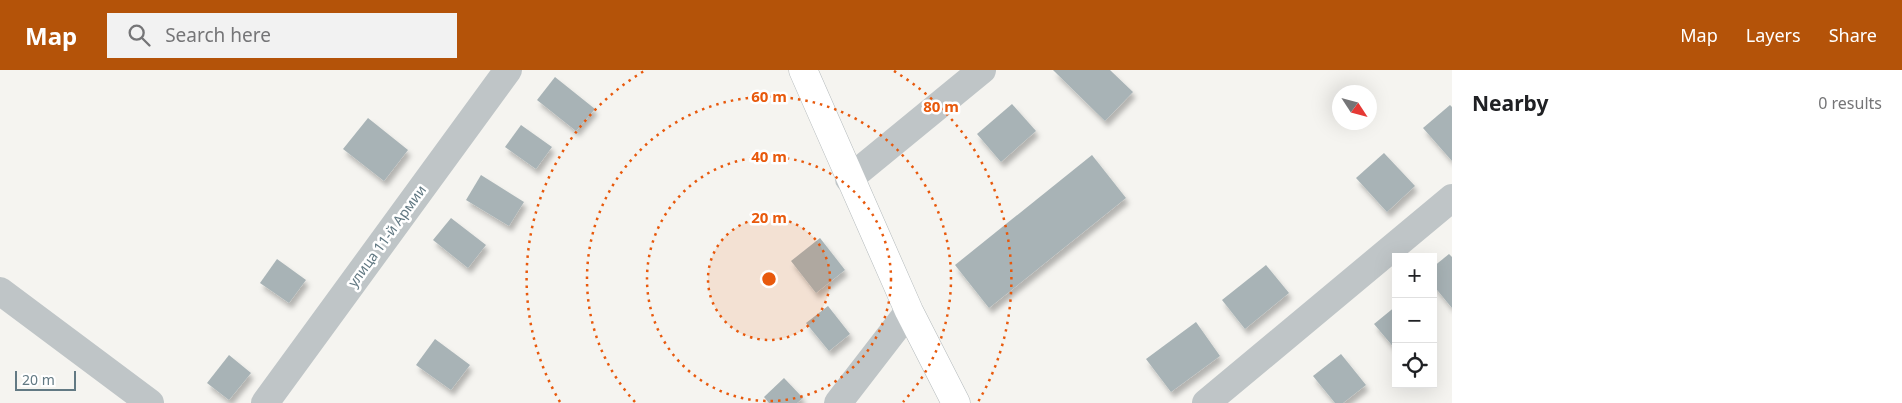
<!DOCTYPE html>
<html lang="en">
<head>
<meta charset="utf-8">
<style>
  :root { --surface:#fff; --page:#f2f2f2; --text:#202124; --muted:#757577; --line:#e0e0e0; --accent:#b45309 }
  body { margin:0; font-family:"Noto Sans",sans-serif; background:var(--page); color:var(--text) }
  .controls { position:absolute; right:15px; bottom:15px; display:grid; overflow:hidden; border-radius:0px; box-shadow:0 5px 20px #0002 }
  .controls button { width:45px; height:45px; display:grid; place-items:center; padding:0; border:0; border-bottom:1px solid var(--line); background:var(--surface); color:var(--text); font:25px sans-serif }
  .compass { position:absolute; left:1332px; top:15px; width:45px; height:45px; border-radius:50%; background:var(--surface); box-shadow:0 5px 20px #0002; rotate:126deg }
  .scale { position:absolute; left:15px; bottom:12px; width:61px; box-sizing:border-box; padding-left:5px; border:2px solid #627983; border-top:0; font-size:14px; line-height:18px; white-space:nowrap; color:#627983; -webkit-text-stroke:4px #fff; paint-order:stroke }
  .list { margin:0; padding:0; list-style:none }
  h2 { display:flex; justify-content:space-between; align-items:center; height:65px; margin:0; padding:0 20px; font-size:21px }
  h2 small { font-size:16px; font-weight:400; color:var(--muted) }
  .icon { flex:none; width:28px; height:28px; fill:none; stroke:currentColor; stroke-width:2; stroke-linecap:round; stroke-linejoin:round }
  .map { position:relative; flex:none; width:1452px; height:333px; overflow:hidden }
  header { display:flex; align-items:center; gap:30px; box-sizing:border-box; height:70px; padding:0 25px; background:var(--accent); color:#fff }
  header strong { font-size:24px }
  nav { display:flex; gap:28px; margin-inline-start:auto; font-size:18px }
  .search { width:350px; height:45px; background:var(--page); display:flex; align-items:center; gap:12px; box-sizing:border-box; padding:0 18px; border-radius:0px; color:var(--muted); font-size:19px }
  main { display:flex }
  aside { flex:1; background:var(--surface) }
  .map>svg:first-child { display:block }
  .building { fill:#a8b3b6; filter:url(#shadow) }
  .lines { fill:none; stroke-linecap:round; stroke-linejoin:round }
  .major-casing { stroke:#b3b9bb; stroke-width:29 }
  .minor { stroke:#bfc5c7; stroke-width:28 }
  .major { stroke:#fff; stroke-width:28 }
  .ring { fill:none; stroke:#e8590c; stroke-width:2.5; stroke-dasharray:2.5 5 }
  .labels { text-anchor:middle; stroke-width:5; stroke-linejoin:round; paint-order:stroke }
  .street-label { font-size:14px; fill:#627983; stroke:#fff }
  .centre { fill:#e8590c; stroke:#fff; stroke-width:2.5 }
  .ring-label { font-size:15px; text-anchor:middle; font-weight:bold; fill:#e8590c; stroke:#fff; stroke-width:5; stroke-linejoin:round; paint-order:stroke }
</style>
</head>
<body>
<header>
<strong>Map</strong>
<div class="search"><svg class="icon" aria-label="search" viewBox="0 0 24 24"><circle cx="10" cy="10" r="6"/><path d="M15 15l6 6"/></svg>Search here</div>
<nav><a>Map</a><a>Layers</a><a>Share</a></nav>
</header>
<main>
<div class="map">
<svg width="1452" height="333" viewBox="0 0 1452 333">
  <defs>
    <filter id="shadow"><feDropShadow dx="3" dy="5.5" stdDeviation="2.5" flood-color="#0004"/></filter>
  </defs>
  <rect width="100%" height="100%" fill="#f5f4f0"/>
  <!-- building -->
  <g class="building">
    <polygon points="1053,0 1110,0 1133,22 1105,51"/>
    <polygon points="555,7 595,39 576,61 537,30"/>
    <polygon points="1012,34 1036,61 1001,92 977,64"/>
    <polygon points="1450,35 1452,37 1452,91 1423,58"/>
    <polygon points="368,48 408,80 384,111 343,79"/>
    <polygon points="521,55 552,77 536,99 505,77"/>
    <polygon points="1384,83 1415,116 1387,142 1356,108"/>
    <polygon points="1092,85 1126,128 989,238 955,195"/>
    <polygon points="481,105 524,132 509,156 466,130"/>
    <polygon points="451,148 486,175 468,198 433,170"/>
    <polygon points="820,168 845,200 816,223 791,191"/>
    <polygon points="1449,184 1452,187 1452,238 1433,215 1433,197"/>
    <polygon points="277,189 306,210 289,233 260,213"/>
    <polygon points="1266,195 1289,223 1245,259 1222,230"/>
    <polygon points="828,236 850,264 829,281 806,253"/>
    <polygon points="1396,236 1396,280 1374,254"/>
    <polygon points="1196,252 1220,286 1171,322 1146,289"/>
    <polygon points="435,269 470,295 451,320 416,295"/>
    <polygon points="1341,284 1366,315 1343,333 1335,333 1313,306"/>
    <polygon points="229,285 251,303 229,330 207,313"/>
    <polygon points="784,308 803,328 797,333 769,333 764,327"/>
  </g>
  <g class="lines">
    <defs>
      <polyline id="major" points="803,0 909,241 956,333"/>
    </defs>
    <!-- major casing -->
    <use href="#major" class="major-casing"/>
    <!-- minor -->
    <g class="minor">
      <polyline points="849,109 982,0"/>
      <polyline points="0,221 150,333"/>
      <polyline points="265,333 508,0"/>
      <polyline points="838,333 909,241"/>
      <polyline points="1206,333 1452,128"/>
    </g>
    <!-- major -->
    <use href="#major" class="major"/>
  </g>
  <!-- distance rings -->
  <circle cx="769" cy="209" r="61" fill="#e8590c" fill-opacity=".12"/>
  <g class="ring">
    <circle cx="769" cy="209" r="61"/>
    <circle cx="769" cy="209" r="122"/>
    <path d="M635 332A182 182 0 1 1 903 332"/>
    <path d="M560 332A243 243 0 0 1 644 1M894 1A243 243 0 0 1 978 332"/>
  </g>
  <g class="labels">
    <!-- street labels -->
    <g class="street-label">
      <text transform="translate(387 166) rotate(-54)" y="5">улица 11-й Армии</text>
    </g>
  </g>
  <circle cx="769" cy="209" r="8" class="centre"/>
  <g class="ring-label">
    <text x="769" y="32">60 m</text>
    <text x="941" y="42">80 m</text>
    <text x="769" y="92">40 m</text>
    <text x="769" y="153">20 m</text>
  </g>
</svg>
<div class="controls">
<button>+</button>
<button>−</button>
<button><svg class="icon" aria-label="locate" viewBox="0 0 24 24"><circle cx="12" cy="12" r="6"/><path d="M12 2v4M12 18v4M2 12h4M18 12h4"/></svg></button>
</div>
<svg class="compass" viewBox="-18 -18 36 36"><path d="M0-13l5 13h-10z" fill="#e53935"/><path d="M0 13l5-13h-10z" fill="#757577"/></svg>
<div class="scale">20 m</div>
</div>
<aside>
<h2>Nearby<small>0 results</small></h2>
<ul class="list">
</ul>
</aside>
</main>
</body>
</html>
